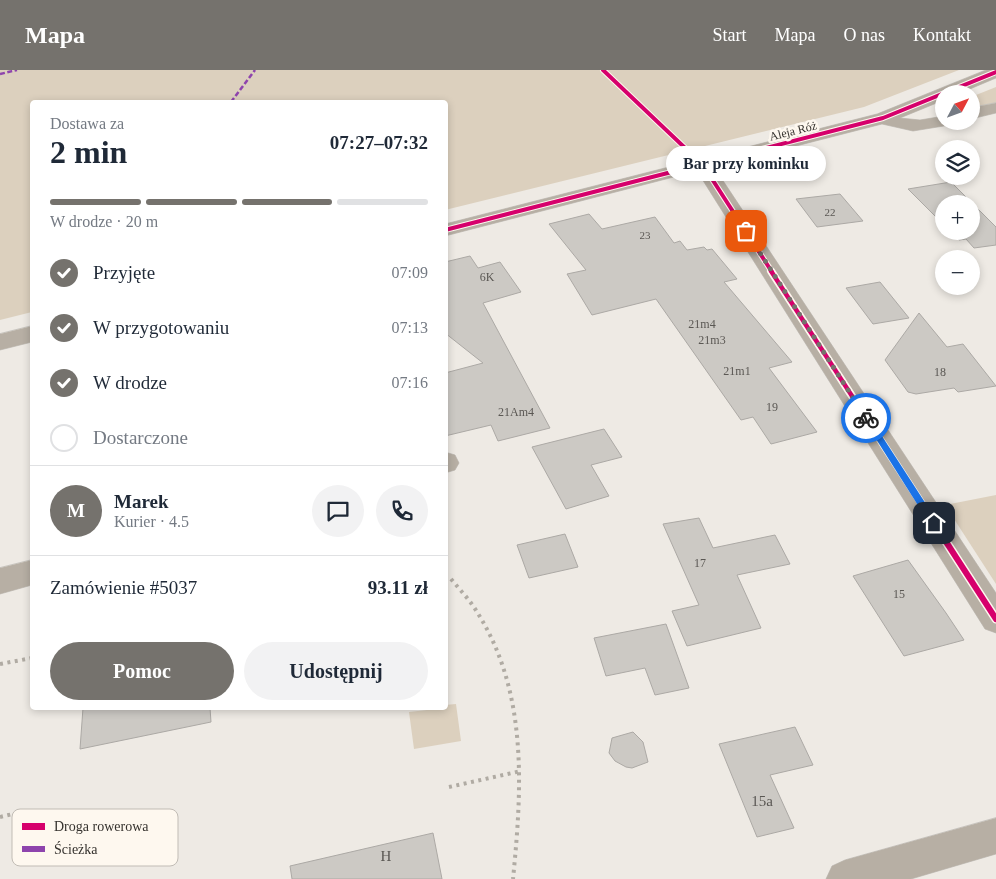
<!DOCTYPE html>
<html lang="pl">
<head>
<meta charset="utf-8">
<style>
	:root { --surface:#fff; --page:#f2f2f3; --text:#1f2937; --muted:#747a83; --line:#e0e1e3; --accent:#75726d }
	body { margin:0; font-family:"Times New Roman",serif; background:var(--page); color:var(--text); height:100vh; display:flex; flex-direction:column; font-size:19px; white-space:nowrap }
	* { box-sizing:border-box; margin:0 }
	p { font-size:16px; color:var(--muted) }
	.icon { flex:none; width:28px; height:28px; fill:none; stroke:currentColor; stroke-width:2; stroke-linecap:round; stroke-linejoin:round }
	.map { position:relative; flex:1; overflow:hidden }
	.side { position:absolute; left:30px; top:30px; width:418px; height:610px; display:flex; flex-direction:column; background:var(--surface); border-radius:5px; box-shadow:0 2px 8px #0003 }
	.side>* { flex:none }
	.needle { width:32px; rotate:49deg }
	.tools { position:absolute; left:935px; top:15px; display:grid; gap:10px }
	.tools a { display:grid; place-items:center; width:45px; height:45px; border-radius:50%; background:var(--surface); box-shadow:0 2px 8px #0003; font-size:25px }
	.pin { position:absolute; display:grid; place-items:center; width:42px; height:42px; color:#fff; margin:-21px; border-radius:10px; box-shadow:0 2px 8px #0006 }
	.courier { position:absolute; display:grid; place-items:center; width:50px; height:50px; margin:-25px; border:4px solid #1a73e8; border-radius:50%; background:#fff; color:#222; box-shadow:0 1px 6px #0007 }
	.bubble { position:absolute; height:35px; border-radius:18px; background:var(--surface); box-shadow:0 2px 8px #0003; font-size:16px; font-weight:700; line-height:35px; text-align:center }
	.summary em { font-style:normal; font-weight:700 }
	.summary div { display:flex; flex-direction:column-reverse }
	.summary { display:flex; align-items:center; justify-content:space-between; height:85px; padding:0 20px }
	h1 { font-size:32px; font-weight:700; line-height:38px }
	.bar { display:grid; grid-template-columns:repeat(4,1fr); gap:8px 5px; align-content:center; height:60px; padding:0 20px }
	.bar i { height:6px; border-radius:4px; background:var(--line) }
	.bar .selected { background:var(--accent) }
	.bar p { grid-column:span 4 }
	.line { display:flex; align-items:center; gap:12px; padding:0 20px; border-top:1px solid var(--line) }
	.line div { flex:1 }
	.round { display:grid; place-items:center; flex:none; width:52px; height:52px; border-radius:26px; background:var(--page) }
	ol { padding:0 20px; list-style:none }
	li { display:flex; align-items:center; gap:15px; height:55px }
	li p { margin-inline-start:auto }
	li .icon { padding:5px; border-radius:50%; background:var(--accent); color:#fff; stroke-width:4 }
	li:last-child { color:var(--muted) }
	li i { width:28px; height:28px; border:2px solid var(--line); border-radius:50% }
	.primary-button { display:flex; gap:10px; margin-top:auto; padding:10px 20px }
	.primary-button a { flex:1; height:58px; border-radius:30px; background:var(--accent); color:#fff; font-size:20px; font-weight:700; line-height:58px; text-align:center }
	.primary-button a+a { background:var(--page); color:var(--text) }
	header { display:flex; align-items:center; gap:30px; box-sizing:border-box; height:70px; padding:0 25px; background:var(--accent); color:#fff }
	header strong { font-size:24px }
	nav { display:flex; gap:28px; margin-inline-start:auto; font-size:18px }
	.map>svg:first-child { display:block }
	.green { fill:#dcd0be }
	.building { fill:#ccc9c4; stroke:#aca9a5 }
	.lines { fill:none; stroke-linecap:round; stroke-linejoin:round }
	.minor-casing { stroke:#c8c5c0; stroke-width:1 }
	.path { stroke:#b0aba3; stroke-width:4; stroke-dasharray:3 4.5; stroke-linecap:butt }
	.minor { fill:#b7afa4; fill-rule:evenodd }
	.quiet { stroke:#8e44ad; stroke-width:2.5; stroke-dasharray:5 2.5; stroke-linecap:butt }
	.cycleway-far2-casing { stroke:#fef8ef; stroke-width:6 }
	.cycleway-far1-casing { stroke:#fef8ef; stroke-width:8 }
	.cycleway-casing { stroke:#fef8ef; stroke-width:9 }
	.cycleway-far2 { stroke:#d6006c; stroke-width:4 }
	.cycleway-far1 { stroke:#d6006c; stroke-width:4.5 }
	.cycleway { stroke:#d6006c; stroke-width:6 }
	.route { fill:#1a73e8 }
	.done { stroke:#75726d; stroke-width:5; stroke-dasharray:0 9 }
	.labels { text-anchor:middle; stroke-width:5; stroke-linejoin:round; paint-order:stroke }
	.far-number-label { font-size:11px; fill:#5a5753 }
	.far-street-label { font-size:12px; fill:#34312d; stroke:#fef8ef }
	.number-label { font-size:12px; fill:#5a5753 }
	.near-number-label { font-size:15px; fill:#5a5753 }
	.key { fill:#fef8ef; stroke:#c1bcb5; stroke-width:1 }
	.key-label { font-size:14px; fill:#34312d }
</style>
</head>
<body>
<header>
<strong>Mapa</strong>
<nav><a>Start</a><a>Mapa</a><a>O nas</a><a>Kontakt</a></nav>
</header>
<div class="map">
<svg width="996" height="809" viewBox="0 0 996 809">
	<rect width="100%" height="100%" fill="#eeeae4"/>
	<!-- green -->
	<g class="green">
		<path d="M0,0H959L864,37L445,140V32H32V242L0,250Z"/>
		<path d="M996,17V33L971,39V27Z"/>
		<path d="M996,425V514L945,435Z"/>
		<path d="M456,634L461,671L414,679L409,642L445,638V635Z"/>
	</g>
	<!-- building -->
	<g class="building">
		<path d="M951,112L996,157V175L974,178L966,169L959,170L950,161H971V134H944V155L908,119Z"/>
		<path d="M840,124L863,151L817,157L796,129Z"/>
		<path d="M589,144L602,159L655,147L674,173L680,171L687,180L704,177L707,180L712,179L737,209L724,212L792,292L769,298L817,362L771,374L753,347L741,350L656,229L592,245L567,204L586,200L549,154Z"/>
		<path d="M470,186L478,198L500,192L521,222L483,233L550,358L498,371L491,355L445,366V303L483,293L445,263V192Z"/>
		<path d="M880,212L909,248L873,254L846,218Z"/>
		<path d="M919,243L947,277L963,274L996,316L958,322L954,318L916,324L908,322L885,290Z"/>
		<path d="M604,359L622,387L591,395L609,426L566,439L532,377Z"/>
		<path d="M699,448L713,478L775,465L790,494L737,505L761,558L687,576L672,541L699,535L663,454Z"/>
		<path d="M565,464L578,497L529,508L517,475Z"/>
		<path d="M908,490L946,543L964,570L904,586L853,506Z"/>
		<path d="M666,554L689,618L655,625L645,598L606,606L594,568Z"/>
		<path d="M83,638H210L211,652L80,679Z"/>
		<path d="M795,657L813,695L770,705L794,758L757,767L719,674Z"/>
		<path d="M633,662L643,672L648,692L632,698L626,697L615,691L609,683L612,668Z"/>
		<path d="M433,763L442,809H292L290,796Z"/>
	</g>
	<g class="lines">
		<defs>
			<g id="minor">
				<path d="M986,0H996V8L958,24H944V30L900,48L920,50L944,46V51H953L950,55L913,61L882,54L714,97L996,523V563L985,559L697,101L445,166V154L877,44Z"/>
				<path d="M996,33V43L971,49V38Z"/>
				<path d="M32,256V272L0,280V264Z"/>
				<path d="M445,382L455,385L459,393L455,400L445,403Z"/>
				<path d="M32,490V515L0,524V498Z"/>
				<path d="M996,748V784L911,809H826L832,796L845,790Z"/>
			</g>
		</defs>
		<!-- minor casing -->
		<use href="#minor" class="minor-casing"/>
		<!-- path -->
		<g class="path">
			<path d="M451,509C460,520 470,530 477,542C528,622 522,718 513,809"/>
			<path d="M0,594L32,588"/>
			<path d="M449,717L521,701"/>
			<path d="M0,747L17,743"/>
		</g>
		<!-- minor -->
		<use href="#minor" class="minor"/>
		<!-- quiet -->
		<g class="quiet">
			<path d="M0,4L17,0"/>
			<path d="M231,32L255,0"/>
		</g>
		<defs>
			<g id="cycleway-far2">
				<path d="M603,0L703,95L772,202"/>
				<path d="M445,160L883,48L996,2"/>
			</g>
			<path id="cycleway-far1" d="M771,201L942,465"/>
			<path id="cycleway" d="M941,464L996,549"/>
		</defs>
		<!-- cycleway-far2 casing -->
		<use href="#cycleway-far2" class="cycleway-far2-casing"/>
		<!-- cycleway-far1 casing -->
		<use href="#cycleway-far1" class="cycleway-far1-casing"/>
		<!-- cycleway casing -->
		<use href="#cycleway" class="cycleway-casing"/>
		<!-- cycleway-far2 -->
		<use href="#cycleway-far2" class="cycleway-far2"/>
		<!-- cycleway-far1 -->
		<use href="#cycleway-far1" class="cycleway-far1"/>
		<!-- cycleway -->
		<use href="#cycleway" class="cycleway"/>
	</g>
	<!-- route -->
	<path class="route" d="M866,345L869,346L937,451V456H931L864,350L863,348Z"/>
	<g class="lines">
		<!-- done -->
		<path class="done" d="M746,161L866,348"/>
	</g>
	<g class="labels">
		<!-- far-number labels -->
		<g class="far-number-label">
			<text x="830" y="146">22</text>
			<text x="645" y="169">23</text>
		</g>
		<!-- far-street labels -->
		<g class="far-street-label">
			<text transform="translate(793 61) rotate(-14)" y="4">Aleja Róż</text>
		</g>
		<!-- number labels -->
		<g class="number-label">
			<text x="487" y="211">6K</text>
			<text x="702" y="258">21m4</text>
			<text x="712" y="274">21m3</text>
			<text x="737" y="305">21m1</text>
			<text x="940" y="306">18</text>
			<text x="772" y="341">19</text>
			<text x="516" y="346">21Am4</text>
			<text x="700" y="497">17</text>
			<text x="899" y="528">15</text>
		</g>
		<!-- near-number labels -->
		<g class="near-number-label">
			<text x="762" y="736">15a</text>
			<text x="386" y="791">H</text>
		</g>
	</g>
	<!-- legend -->
	<rect x="12" y="739" width="166" height="57" rx="8" class="key"/>
	<rect x="22" y="753" width="23" height="7" fill="#d6006c"/>
	<rect x="22" y="776" width="23" height="6" fill="#8e44ad"/>
	<g class="key-label">
		<text x="54" y="761">Droga rowerowa</text>
		<text x="54" y="784">Ścieżka</text>
	</g>
</svg>
<div class="tools">
<a><svg class="needle" viewBox="-14 -14 28 28"><path d="M0-13l5 13h-10z" fill="#e53935"/><path d="M0 13l5-13h-10z" fill="#747a83"/></svg></a>
<a><svg class="icon" aria-label="layers" viewBox="0 0 24 24"><path d="M12 4l9 5-9 5-9-5zM3 14l9 5 9-5"/></svg></a>
<a>+</a>
<a>−</a>
</div>
<div class="pin" style="left:746px;top:161px;background:#ea580c"><svg class="icon" aria-label="bag" viewBox="0 0 24 24"><path d="M5 8h14l-1 12H6zM9 8a3 3 0 0 1 6 0"/></svg></div>
<div class="pin" style="left:934px;top:453px;background:#1f2937"><svg class="icon" aria-label="home" viewBox="0 0 24 24"><path d="M3 11l9-7 9 7M6 9v11h12V9"/></svg></div>
<div class="courier" style="left:866px;top:348px"><svg class="icon" aria-label="bike" viewBox="0 0 24 24"><circle cx="6" cy="16" r="4"/><circle cx="18" cy="16" r="4"/><path d="M6 16l4-8h5l3 8M10 8l3 8H6M13 5h3"/></svg></div>
<div class="bubble" style="left:666px;top:76px;width:160px">Bar przy kominku</div>
<section class="side">
<div class="summary"><div><h1>2 min</h1><p>Dostawa za</p></div><em>07:27–07:32</em></div>
<div class="bar"><i class="selected"></i><i class="selected"></i><i class="selected"></i><i></i><p>W drodze · 20 m</p></div>
<ol>
<li><svg class="icon" aria-label="check" viewBox="0 0 24 24"><path d="M5 12l5 5 9-10"/></svg>Przyjęte<p>07:09</p></li>
<li><svg class="icon" aria-label="check" viewBox="0 0 24 24"><path d="M5 12l5 5 9-10"/></svg>W przygotowaniu<p>07:13</p></li>
<li><svg class="icon" aria-label="check" viewBox="0 0 24 24"><path d="M5 12l5 5 9-10"/></svg>W drodze<p>07:16</p></li>
<li><i></i>Dostarczone</li>
</ol>
<div class="line" style="height:90px"><b class="round" style="background:var(--accent);color:#fff">M</b><div><b>Marek</b><p>Kurier · 4.5</p></div><a class="round"><svg class="icon" aria-label="chat" viewBox="0 0 24 24"><path d="M4 5h16v11H9l-5 4z"/></svg></a><a class="round"><svg class="icon" aria-label="phone" viewBox="0 0 24 24"><path d="M5 4h4l2 5-3 2q2 4 5 5l2-3 5 2v4C11 20 4 13 5 4z"/></svg></a></div>
<div class="line" style="height:65px"><div>Zamówienie #5037</div><b>93.11 zł</b></div>
<div class="primary-button"><a>Pomoc</a><a>Udostępnij</a></div>
</section>
</div>
</body>
</html>
